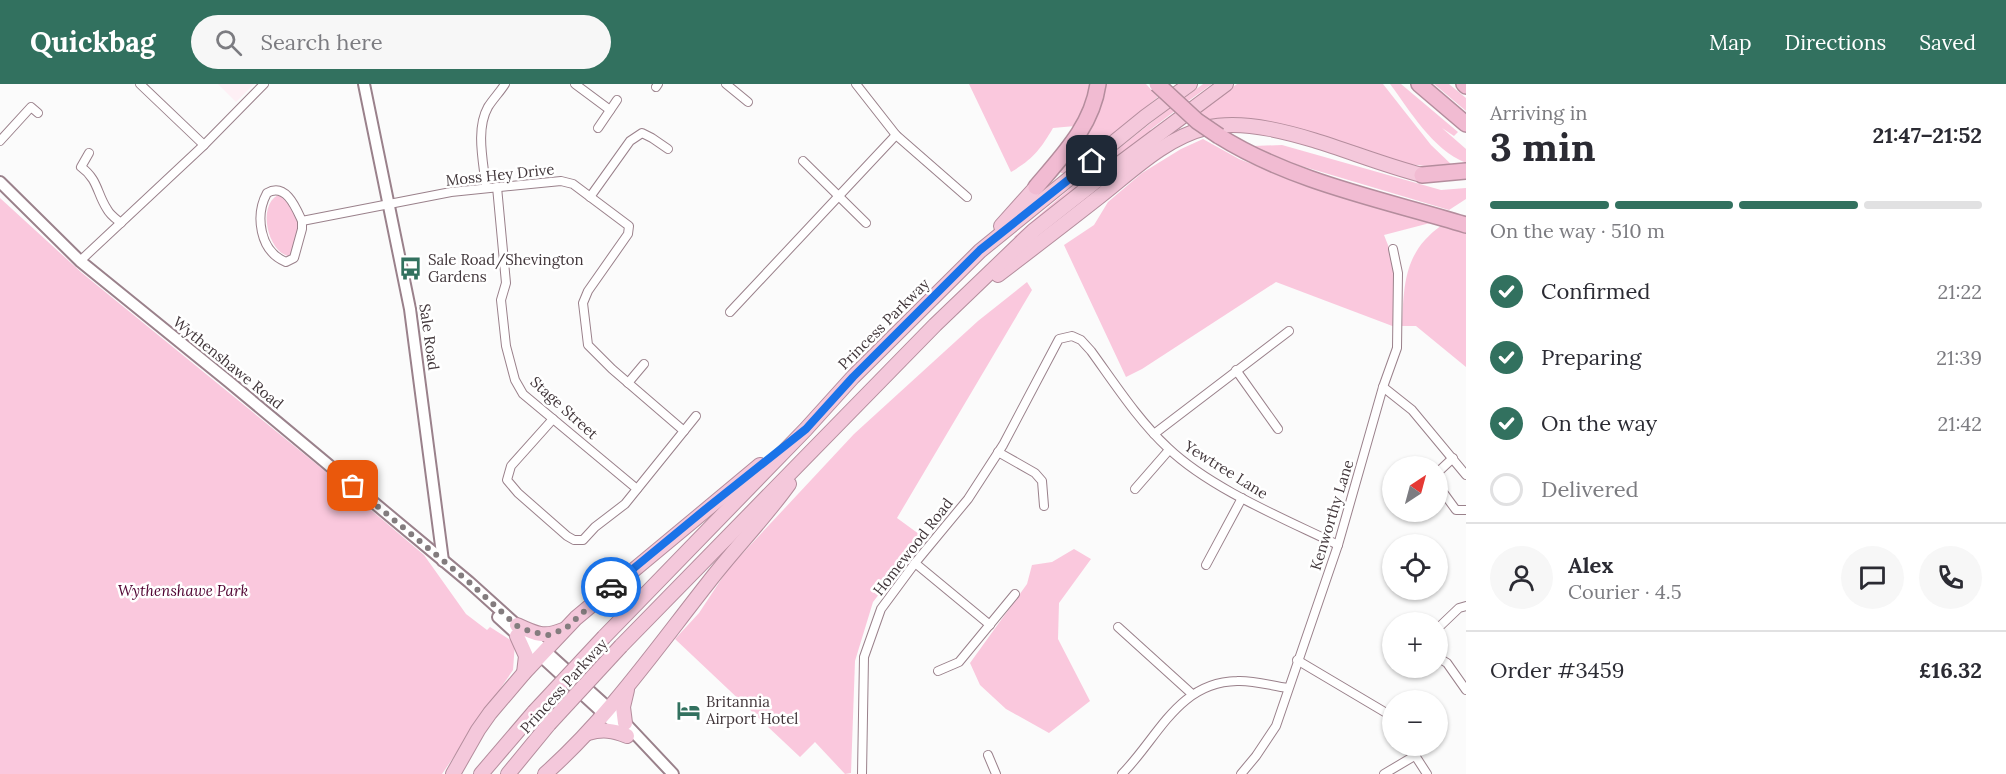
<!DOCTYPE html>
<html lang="en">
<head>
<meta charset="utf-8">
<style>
	:root { --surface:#fff; --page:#f7f7f7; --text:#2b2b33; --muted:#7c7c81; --line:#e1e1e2; --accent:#32715f }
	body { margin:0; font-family:Lora,serif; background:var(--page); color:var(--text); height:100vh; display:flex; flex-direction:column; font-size:22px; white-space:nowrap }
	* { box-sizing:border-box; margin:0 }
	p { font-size:20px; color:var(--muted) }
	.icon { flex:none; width:33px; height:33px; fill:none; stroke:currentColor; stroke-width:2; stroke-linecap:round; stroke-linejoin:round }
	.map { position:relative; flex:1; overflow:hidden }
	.drawer { display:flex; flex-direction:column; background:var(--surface); width:540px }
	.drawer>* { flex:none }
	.needle { width:39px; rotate:36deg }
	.tools { position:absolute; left:1382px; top:372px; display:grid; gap:12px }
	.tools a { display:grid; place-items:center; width:66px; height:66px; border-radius:50%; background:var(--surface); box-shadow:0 2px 4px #0004; font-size:30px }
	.pin { position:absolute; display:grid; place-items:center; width:51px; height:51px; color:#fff; margin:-26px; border-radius:12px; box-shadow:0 3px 9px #0006 }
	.courier { position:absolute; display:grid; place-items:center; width:60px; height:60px; margin:-30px; border:4px solid #1a73e8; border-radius:50%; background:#fff; color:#222; box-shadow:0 2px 8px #0007 }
	.summary em { font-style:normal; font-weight:800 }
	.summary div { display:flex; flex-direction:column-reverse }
	.summary { display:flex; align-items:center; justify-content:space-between; height:102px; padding:0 24px }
	h1 { font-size:39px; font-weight:800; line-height:45px }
	.bar { display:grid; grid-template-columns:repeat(4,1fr); gap:9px 6px; align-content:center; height:72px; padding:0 24px }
	.bar i { height:8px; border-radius:4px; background:var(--line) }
	.bar .on { background:var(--accent) }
	.bar p { grid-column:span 4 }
	.line { display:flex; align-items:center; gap:15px; padding:0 24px; border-top:2px solid var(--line) }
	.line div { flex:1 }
	.round { display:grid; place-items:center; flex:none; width:63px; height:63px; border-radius:32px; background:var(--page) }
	ol { padding:0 24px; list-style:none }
	li { display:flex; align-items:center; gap:18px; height:66px }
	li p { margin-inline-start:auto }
	li .icon { padding:6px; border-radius:50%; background:var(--accent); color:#fff; stroke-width:4 }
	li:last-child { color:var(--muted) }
	li i { width:33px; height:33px; border:3px solid var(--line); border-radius:50% }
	header { display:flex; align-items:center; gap:36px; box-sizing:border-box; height:84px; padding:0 30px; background:var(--accent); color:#fff }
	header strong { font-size:28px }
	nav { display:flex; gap:33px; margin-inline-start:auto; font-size:21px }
	.search { width:420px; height:54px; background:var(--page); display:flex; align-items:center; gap:15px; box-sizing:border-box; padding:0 21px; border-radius:33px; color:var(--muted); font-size:22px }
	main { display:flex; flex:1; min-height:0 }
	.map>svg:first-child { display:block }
	.built { fill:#fef0f5 }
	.green { fill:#fac8dd }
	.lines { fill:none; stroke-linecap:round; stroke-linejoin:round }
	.minor-casing { stroke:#9a818b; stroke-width:10 }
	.secondary-casing { stroke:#9a818b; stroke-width:14 }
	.trunk-casing { stroke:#b48d9d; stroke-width:16 }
	.motorway-casing { stroke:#b48d9d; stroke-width:18 }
	.minor { stroke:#fff; stroke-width:8 }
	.secondary { stroke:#fff; stroke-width:10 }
	.trunk { stroke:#f4c8db; stroke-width:14 }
	.motorway { stroke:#f1bbd2; stroke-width:15 }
	.trunk-bridge-casing { stroke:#b48d9d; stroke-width:16; stroke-linecap:butt }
	.motorway-bridge-casing { stroke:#b48d9d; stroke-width:18; stroke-linecap:butt }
	.trunk-bridge { stroke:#f4c8db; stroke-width:14 }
	.motorway-bridge { stroke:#f1bbd2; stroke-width:15 }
	.done { stroke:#837c7e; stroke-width:6; stroke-dasharray:0 10.8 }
	.route { stroke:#1a73e8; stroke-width:8 }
	.labels { text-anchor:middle; stroke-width:5; stroke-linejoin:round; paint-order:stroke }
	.street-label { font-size:15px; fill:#42373b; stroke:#fff }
	.poi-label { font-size:15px; fill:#42373b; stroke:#fff; text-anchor:start }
	.park-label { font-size:15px; font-style:italic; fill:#4f0230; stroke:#fff }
</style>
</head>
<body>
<header>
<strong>Quickbag</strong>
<div class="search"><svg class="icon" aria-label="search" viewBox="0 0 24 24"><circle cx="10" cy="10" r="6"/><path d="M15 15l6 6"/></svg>Search here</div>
<nav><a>Map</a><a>Directions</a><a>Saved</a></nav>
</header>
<main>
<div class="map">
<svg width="1466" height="690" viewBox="0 0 1466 690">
	<rect width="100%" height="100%" fill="#fbfbfb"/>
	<!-- built -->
	<path class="built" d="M218,0H254L236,18Z"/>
	<!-- green -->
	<g class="green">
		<path d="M969,0H1090L1085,22L1075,42L1053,44C1040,66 1033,75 1011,88Z"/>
		<path d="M1106,0H1146L1158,13L1064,89H1061L1060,87C1082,64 1102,32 1106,0Z"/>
		<path d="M1203,0H1212L1187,18L1183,15Z"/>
		<path d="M1237,0H1383L1431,61L1453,82L1452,83C1433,82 1414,82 1396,78C1342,63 1268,23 1212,39L1198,27Z"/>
		<path d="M1390,0H1401L1458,48L1454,52L1442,44L1466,65V79C1432,65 1411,28 1390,0Z"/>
		<path d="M1434,0H1449L1466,14V27Z"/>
		<path d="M1171,23L1175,27L1150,46L1152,49L1017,155L1014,153L1089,88Z"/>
		<path d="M1203,55L1239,75L1314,104L1430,139L1384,151L1397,184L1395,243L1276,198L1142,285L1126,293L1064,161L1094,141L1108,118L1142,89L1181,65Z"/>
		<path d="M1282,61L1441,106L1466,104V115L1449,126L1278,75L1253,62Z"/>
		<path d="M278,111C291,115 298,133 298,147C298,154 294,163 292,170L288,172C268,167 257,122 278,111Z"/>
		<path d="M0,114L82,189L331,392L424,471L466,530L487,546L490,543L515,559L513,586L442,690H0Z"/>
		<path d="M1442,141L1466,148V283L1416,242H1402C1404,199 1404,168 1442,141Z"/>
		<path d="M1027,198L1032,206L897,434L923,453L873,518L855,577L851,689L845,690L815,658L800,673L675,555L699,529L728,485L854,350L978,237Z"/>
		<path d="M1074,465L1091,475L1059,519L1058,555L1090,617L1049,649L1006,625L980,601L970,579L1027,500L1032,481L1052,478Z"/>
	</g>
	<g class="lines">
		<defs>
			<g id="minor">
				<path d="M140,0L204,61"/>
				<path d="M575,0L610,26"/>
				<path d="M726,0L748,18"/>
				<path d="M856,0L896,51L967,113"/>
				<path d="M656,3L658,0"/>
				<path d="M598,44L617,16"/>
				<path d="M0,57L31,23L38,29"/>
				<path d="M89,69L81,83C98,95 97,110 107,125C110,131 116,135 121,139"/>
				<path d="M803,77L866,139"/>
				<path d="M497,103L506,199L501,216L506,262L515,296L523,310L637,405"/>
				<path d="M486,104C484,80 475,46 488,23C493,15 500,8 505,0"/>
				<path d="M590,113L630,57L642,49L652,54L668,65"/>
				<path d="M302,137V145L294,174L286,178C259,167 255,131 267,109C286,98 296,124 302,137L451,108L561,97L573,100L629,142L628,150L588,207L583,219L588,261L612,285L684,347"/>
				<path d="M80,177L204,61L264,0"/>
				<path d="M730,228L896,51"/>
				<path d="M1236,286L1278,345"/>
				<path d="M628,299L644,280"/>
				<path d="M1383,303L1412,326L1466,391"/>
				<path d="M553,335L511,382L507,396L518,409L567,452L574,456H583L595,443L625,420L696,332"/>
				<path d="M1154,350L1289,247"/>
				<path d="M998,368L1035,389L1042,397L1044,422"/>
				<path d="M1437,389L1453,374"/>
				<path d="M1437,400L1456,426H1466"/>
				<path d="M1135,405L1169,366"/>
				<path d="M915,479L990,541"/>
				<path d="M1206,481L1242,414"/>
				<path d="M1118,543L1192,610"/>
				<path d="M1437,545L1459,524L1466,522"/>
				<path d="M1437,573L1447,579L1466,606"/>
				<path d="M1297,576L1388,630L1392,636"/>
				<path d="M938,587L959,578L1015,510"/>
				<path d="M1409,662L1427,690"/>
				<path d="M988,671L996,690"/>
				<path d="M862,690L864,573L881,525L915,479L968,415L1003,361L1059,255L1072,252L1081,256L1091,267C1115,300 1138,336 1168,364C1211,405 1285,435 1338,461"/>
				<path d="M1122,690C1158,654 1178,598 1237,597C1253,596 1272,602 1288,604"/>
				<path d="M1241,690L1256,672L1276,642L1338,461L1383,303L1397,264L1398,189L1393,165"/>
				<path d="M1384,690L1416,671"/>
			</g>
			<g id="secondary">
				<path d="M364,0L410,225L443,477"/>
				<path d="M0,98L80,177L228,297L469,498L625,639L673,690"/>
				<path d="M498,533L626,650"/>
			</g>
			<g id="trunk">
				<path d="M1001,142L1036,103"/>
				<path d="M998,191C1032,165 1066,139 1099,113C1131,88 1165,54 1206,44C1226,39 1249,41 1270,45C1322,55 1371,78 1422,91"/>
				<path d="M517,541C536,550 544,554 563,546"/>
				<path d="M517,552L526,572L524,589"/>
				<path d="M604,553L806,345L853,293L980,167L1145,33L1190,0"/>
				<path d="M621,562L935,241L1033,147L1100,94L1226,0"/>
				<path d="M625,639L623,623L627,606"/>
				<path d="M588,649C602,645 613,646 627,652"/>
				<path d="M453,690L478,646L490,629L524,589L576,534L760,381"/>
				<path d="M481,690L534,628"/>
				<path d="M508,690L549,640"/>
				<path d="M545,690C608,634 656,565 708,499C734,465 764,435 789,400"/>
			</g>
			<g id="motorway">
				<path d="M1419,0L1466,40"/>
				<path d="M1464,0L1466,2"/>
				<path d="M1219,52C1292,98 1384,116 1466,141"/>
				<path d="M1422,91L1466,87"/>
				<path d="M1036,103C1063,71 1092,42 1098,0"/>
			</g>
		</defs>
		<!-- minor casing -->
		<use href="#minor" class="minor-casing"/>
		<!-- secondary casing -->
		<use href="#secondary" class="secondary-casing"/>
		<!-- trunk casing -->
		<use href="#trunk" class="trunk-casing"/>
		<!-- motorway casing -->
		<use href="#motorway" class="motorway-casing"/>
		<!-- minor -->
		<use href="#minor" class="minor"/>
		<!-- secondary -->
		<use href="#secondary" class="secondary"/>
		<!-- trunk -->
		<use href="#trunk" class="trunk"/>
		<!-- motorway -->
		<use href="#motorway" class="motorway"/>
		<defs>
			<g id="trunk-bridge">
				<path d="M534,628L604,553"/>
				<path d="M549,640L621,562"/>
			</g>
			<path id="motorway-bridge" d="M1157,0L1197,37L1219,52"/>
		</defs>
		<!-- trunk-bridge casing -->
		<use href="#trunk-bridge" class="trunk-bridge-casing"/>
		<!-- motorway-bridge casing -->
		<use href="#motorway-bridge" class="motorway-bridge-casing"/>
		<!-- trunk-bridge -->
		<use href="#trunk-bridge" class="trunk-bridge"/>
		<!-- motorway-bridge -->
		<use href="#motorway-bridge" class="motorway-bridge"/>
	</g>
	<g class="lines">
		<!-- done -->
		<path class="done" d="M353,402L469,498L517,542L532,548L548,551L565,545L611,503"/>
		<!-- route -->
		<path class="route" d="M611,503L708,423L806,345L853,293L980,166L1092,77"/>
	</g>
	<!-- icons -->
	<defs>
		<symbol id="bus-bare" viewBox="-9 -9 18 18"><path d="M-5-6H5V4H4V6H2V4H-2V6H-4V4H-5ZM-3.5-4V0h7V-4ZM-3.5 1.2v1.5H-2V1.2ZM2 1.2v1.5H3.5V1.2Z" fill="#32715f" stroke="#fff" stroke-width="2.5" paint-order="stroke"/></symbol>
		<symbol id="hotel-bare" viewBox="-9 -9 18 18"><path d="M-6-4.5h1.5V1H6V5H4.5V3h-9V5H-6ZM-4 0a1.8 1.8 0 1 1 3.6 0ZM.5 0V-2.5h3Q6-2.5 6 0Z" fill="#32715f" stroke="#fff" stroke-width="2.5" paint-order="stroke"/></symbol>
	</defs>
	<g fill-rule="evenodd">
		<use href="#bus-bare" x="394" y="168" width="33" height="33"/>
		<use href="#hotel-bare" x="672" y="610" width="33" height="33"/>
	</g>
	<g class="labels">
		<!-- street labels -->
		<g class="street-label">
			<text transform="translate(500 91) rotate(-6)" y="5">Moss Hey Drive</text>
			<text transform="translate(884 240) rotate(-45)" y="5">Princess Parkway</text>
			<text transform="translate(429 253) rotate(82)" y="5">Sale Road</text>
			<text transform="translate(228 279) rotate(39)" y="5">Wythenshawe Road</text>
			<text transform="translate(564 324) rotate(42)" y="5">Stage Street</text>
			<text transform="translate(1226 386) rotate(32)" y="5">Yewtree Lane</text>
			<text transform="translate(1332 431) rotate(-73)" y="5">Kenworthy Lane</text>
			<text transform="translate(913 463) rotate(-52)" y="5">Homewood Road</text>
			<text transform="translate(564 602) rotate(-48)" y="5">Princess Parkway</text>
		</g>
		<!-- poi labels -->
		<g class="poi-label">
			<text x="428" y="181">Sale Road/Shevington<tspan x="428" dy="17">Gardens</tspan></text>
			<text x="706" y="623">Britannia<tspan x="706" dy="17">Airport Hotel</tspan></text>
		</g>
		<!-- park labels -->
		<g class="park-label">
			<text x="183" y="512">Wythenshawe Park</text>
		</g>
	</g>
</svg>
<div class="tools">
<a><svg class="needle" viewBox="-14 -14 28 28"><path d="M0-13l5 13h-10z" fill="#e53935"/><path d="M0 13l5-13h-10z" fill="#7c7c81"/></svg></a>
<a><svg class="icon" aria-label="locate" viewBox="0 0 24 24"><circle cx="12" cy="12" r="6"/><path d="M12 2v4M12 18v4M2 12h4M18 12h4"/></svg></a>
<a>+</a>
<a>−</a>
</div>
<div class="pin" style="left:353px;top:402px;background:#ea580c"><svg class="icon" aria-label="bag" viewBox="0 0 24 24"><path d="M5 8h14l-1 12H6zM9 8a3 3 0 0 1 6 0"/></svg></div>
<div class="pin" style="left:1092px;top:77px;background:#1f2937"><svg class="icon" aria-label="home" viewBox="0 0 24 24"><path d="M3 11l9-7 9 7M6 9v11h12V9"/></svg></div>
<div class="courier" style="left:611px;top:503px"><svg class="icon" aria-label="car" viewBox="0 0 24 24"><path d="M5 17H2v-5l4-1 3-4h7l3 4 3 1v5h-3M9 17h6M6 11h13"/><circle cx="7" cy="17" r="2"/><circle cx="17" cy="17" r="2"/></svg></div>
</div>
<section class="drawer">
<div class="summary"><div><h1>3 min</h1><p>Arriving in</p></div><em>21:47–21:52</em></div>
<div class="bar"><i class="on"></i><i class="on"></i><i class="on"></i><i></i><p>On the way · 510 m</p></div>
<ol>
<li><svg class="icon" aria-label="check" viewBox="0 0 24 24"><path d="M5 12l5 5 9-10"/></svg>Confirmed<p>21:22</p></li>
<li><svg class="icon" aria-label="check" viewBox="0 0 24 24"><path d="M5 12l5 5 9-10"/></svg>Preparing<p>21:39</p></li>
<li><svg class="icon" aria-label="check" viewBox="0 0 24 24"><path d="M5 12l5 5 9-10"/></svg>On the way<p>21:42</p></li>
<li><i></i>Delivered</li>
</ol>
<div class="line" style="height:108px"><a class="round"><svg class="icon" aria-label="person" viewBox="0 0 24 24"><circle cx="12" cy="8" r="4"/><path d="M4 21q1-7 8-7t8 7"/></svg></a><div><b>Alex</b><p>Courier · 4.5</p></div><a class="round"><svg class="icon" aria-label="chat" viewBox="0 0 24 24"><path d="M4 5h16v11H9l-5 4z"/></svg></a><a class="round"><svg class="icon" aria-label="phone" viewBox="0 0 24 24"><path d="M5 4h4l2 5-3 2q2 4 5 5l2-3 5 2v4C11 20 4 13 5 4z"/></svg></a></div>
<div class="line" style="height:78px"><div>Order #3459</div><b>£16.32</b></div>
</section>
</main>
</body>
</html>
